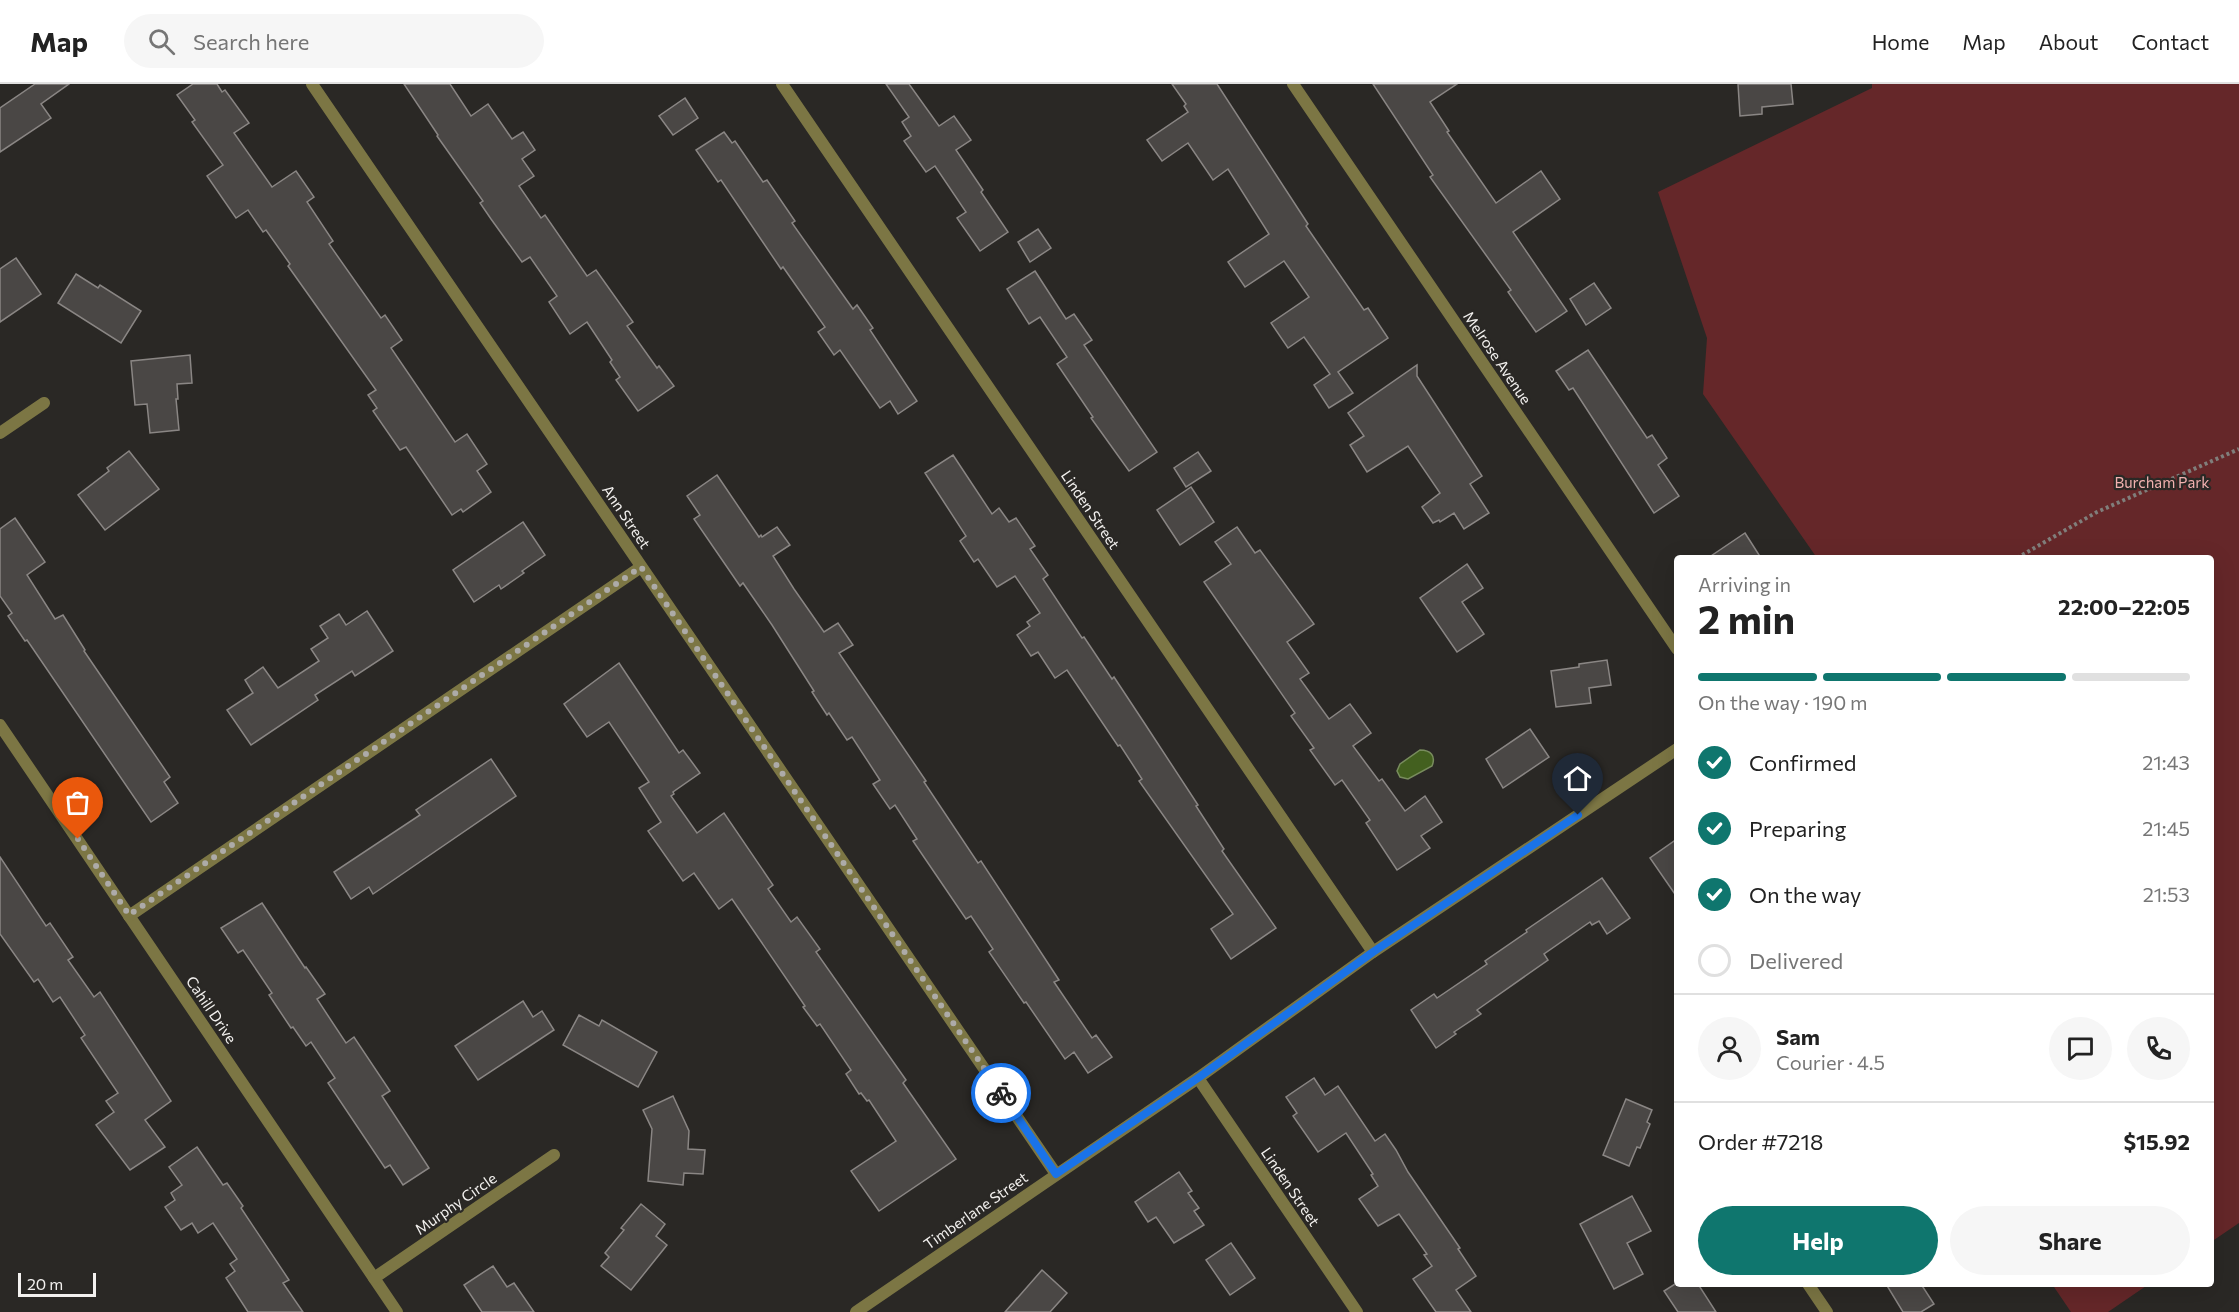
<!DOCTYPE html>
<html lang="en">
<head>
<meta charset="utf-8">
<style>
	:root { --surface:#fff; --page:#f6f6f6; --text:#222; --muted:#767676; --line:#e0e0e0; --accent:#0f766e }
	body { margin:0; font-family:Commissioner,sans-serif; background:var(--page); color:var(--text); height:100vh; display:flex; flex-direction:column; font-size:22px; white-space:nowrap }
	* { box-sizing:border-box; margin:0 }
	p { font-size:20px; color:var(--muted) }
	.icon { flex:none; width:33px; height:33px; fill:none; stroke:currentColor; stroke-width:2; stroke-linecap:round; stroke-linejoin:round }
	.map { position:relative; flex:1; overflow:hidden }
	.side { position:absolute; left:1674px; top:471px; width:540px; height:732px; display:flex; flex-direction:column; background:var(--surface); border-radius:6px; box-shadow:0 6px 24px #0002 }
	.side>* { flex:none }
	.scale { position:absolute; left:18px; bottom:15px; width:78px; box-sizing:border-box; padding-left:6px; border:3px solid #f3f1ef; border-top:0; font-size:16px; line-height:21px; white-space:nowrap; color:#f3f1ef; -webkit-text-stroke:4px #2a2825; paint-order:stroke }
	.pin { position:absolute; display:grid; place-items:center; width:51px; height:51px; color:#fff; margin:-62px -26px; border-radius:50% 50% 50% 0; rotate:-45deg; box-shadow:0 0 6px #0007 }
	.pin .icon { rotate:45deg }
	.courier { position:absolute; display:grid; place-items:center; width:60px; height:60px; margin:-30px; border:4px solid #1a73e8; border-radius:50%; background:#fff; color:#222; box-shadow:0 2px 8px #0007 }
	.summary em { font-style:normal; font-weight:700 }
	.summary div { display:flex; flex-direction:column-reverse }
	.summary { display:flex; align-items:center; justify-content:space-between; height:102px; padding:0 24px }
	h1 { font-size:39px; font-weight:700; line-height:45px }
	.bar { display:grid; grid-template-columns:repeat(4,1fr); gap:9px 6px; align-content:center; height:72px; padding:0 24px }
	.bar i { height:8px; border-radius:4px; background:var(--line) }
	.bar .current { background:var(--accent) }
	.bar p { grid-column:span 4 }
	.line { display:flex; align-items:center; gap:15px; padding:0 24px; border-top:2px solid var(--line) }
	.line div { flex:1 }
	.round { display:grid; place-items:center; flex:none; width:63px; height:63px; border-radius:32px; background:var(--page) }
	ol { padding:0 24px; list-style:none }
	li { display:flex; align-items:center; gap:18px; height:66px }
	li p { margin-inline-start:auto }
	li .icon { padding:6px; border-radius:50%; background:var(--accent); color:#fff; stroke-width:4 }
	li:last-child { color:var(--muted) }
	li i { width:33px; height:33px; border:3px solid var(--line); border-radius:50% }
	.cta { display:flex; gap:12px; margin-top:auto; padding:12px 24px }
	.cta a { flex:1; height:69px; border-radius:36px; background:var(--accent); color:#fff; font-size:24px; font-weight:700; line-height:69px; text-align:center }
	.cta a+a { background:var(--page); color:var(--text) }
	header { display:flex; align-items:center; gap:36px; box-sizing:border-box; height:84px; padding:0 30px; background:var(--surface); border-bottom:2px solid var(--line) }
	header strong { font-size:28px }
	nav { display:flex; gap:33px; margin-inline-start:auto; font-size:21px }
	.search { width:420px; height:54px; background:var(--page); display:flex; align-items:center; gap:15px; box-sizing:border-box; padding:0 21px; border-radius:33px; color:var(--muted); font-size:22px }
	.map>svg:first-child { display:block }
	.green { fill:#652729 }
	.water { fill:#43601f; stroke:#788c5d; stroke-width:1.5 }
	.building { fill:#4a4745; stroke:#8a8684; stroke-width:1.5 }
	.lines { fill:none; stroke-linecap:round; stroke-linejoin:round }
	.path { stroke:#807e7b; stroke-width:4; stroke-dasharray:3 3; stroke-linecap:butt }
	.minor { stroke:#7c7644; stroke-width:12 }
	.done { stroke:#adaba8; stroke-width:6; stroke-dasharray:0 10.8 }
	.route { stroke:#1a73e8; stroke-width:8 }
	.labels { text-anchor:middle; stroke-width:4.5; stroke-linejoin:round; paint-order:stroke }
	.street-label { font-size:15px; fill:#f3f1ef; stroke:#2a2825 }
	.park-label { font-size:15px; fill:#f2b1af; stroke:#2a2825 }
</style>
</head>
<body>
<header>
<strong>Map</strong>
<div class="search"><svg class="icon" aria-label="search" viewBox="0 0 24 24"><circle cx="10" cy="10" r="6"/><path d="M15 15l6 6"/></svg>Search here</div>
<nav><a>Home</a><a>Map</a><a>About</a><a>Contact</a></nav>
</header>
<div class="map">
<svg width="2239" height="1228" viewBox="0 0 2239 1228">
	<rect width="100%" height="100%" fill="#2a2825"/>
	<!-- green -->
	<g class="green">
		<path d="M1872,0H2239V1139L2211,1158V474H1817L1703,310L1707,254L1658,108L1872,4Z"/>
		<path d="M2052,1200H2149L2108,1228H2071Z"/>
	</g>
	<!-- water -->
	<path class="water" d="M1420,666C1431,666 1436,672 1432,682L1408,695L1400,693L1397,687L1400,680Z"/>
	<!-- building -->
	<g class="building">
		<path d="M35,0H69L41,20L51,34L0,68V24Z"/>
		<path d="M193,0H217L222,8L225,6L249,39L234,49L272,103L296,87L314,113L307,118L333,157L329,160L381,234L385,231L402,256L391,264L455,358L467,350L487,380L477,387L491,408L463,428L461,425L452,431L406,363L400,366L373,327L377,324L368,311L376,306L288,182L290,180L266,146L263,148L248,126L236,134L207,92L223,81L192,38L195,36L177,11Z"/>
		<path d="M404,0H450L471,32L488,20L512,55L523,48L535,66L522,75L534,92L519,102L541,134L545,131L587,192L596,186L633,238L627,242L657,284L659,282L674,302L638,327L616,296L620,293L610,278L612,276L587,238L570,250L549,218L557,212L530,173L522,178L491,135L480,119L483,117L437,52L438,51Z"/>
		<path d="M886,0H909L939,42L954,32L971,56L956,66L983,106L981,108L1008,148L980,167L957,134L966,128L935,82L926,88L904,57L911,52L902,38L909,33Z"/>
		<path d="M1172,0H1217L1308,140L1306,142L1364,226L1368,224L1388,254L1338,288L1353,309L1329,324L1314,301L1330,290L1304,253L1288,264L1271,239L1309,213L1284,177L1245,203L1228,178L1269,150L1228,85L1213,96L1188,59L1162,77L1147,56L1188,28L1184,22L1186,20Z"/>
		<path d="M1373,0H1457L1430,18L1449,47L1447,48L1496,119L1541,87L1560,115L1513,148L1567,227L1536,248L1508,208L1511,206L1430,93L1433,91Z"/>
		<path d="M1738,0H1791L1793,20L1762,23V30L1740,32Z"/>
		<path d="M685,14L698,34L673,51L659,32Z"/>
		<path d="M724,48L732,59L735,57L763,98L767,96L795,137L792,139L853,225L857,221L873,244L870,246L917,317L898,330L890,317L880,324L840,266L834,271L818,248L825,243L783,183L781,185L721,96L718,98L696,66Z"/>
		<path d="M1038,145L1051,164L1030,178L1018,158Z"/>
		<path d="M16,174L41,210L0,238V185Z"/>
		<path d="M1035,187L1066,235L1074,230L1092,256L1084,261L1157,368L1129,387L1091,334L1093,333L1057,280L1067,273L1040,233L1029,240L1007,205Z"/>
		<path d="M76,190L98,204L100,201L141,227L121,259L58,219Z"/>
		<path d="M1594,199L1611,224L1586,241L1570,215Z"/>
		<path d="M1588,266L1647,354L1652,351L1667,374L1658,381L1679,412L1654,429L1573,304L1569,306L1556,287Z"/>
		<path d="M190,271L192,299L177,300L178,315H176L179,346L150,349L147,320L135,321L131,277Z"/>
		<path d="M1417,281V292L1482,392L1470,400L1489,429L1464,445L1454,429L1440,438L1439,436L1433,439L1422,423L1440,409L1408,362L1367,388L1350,361L1364,352L1348,329Z"/>
		<path d="M129,367L159,405L105,446L78,411L109,387L107,384Z"/>
		<path d="M1198,368L1211,387L1186,403L1174,384Z"/>
		<path d="M953,371L992,430L999,424L1009,438L1016,434L1035,462L1030,465L1048,491L1043,495L1082,554L1084,553L1112,595L1114,593L1145,640L1198,721L1196,722L1224,765L1222,767L1276,844L1231,875L1211,845L1233,830L1139,697L1142,695L1120,661L1118,662L1067,586L1055,594L1038,568L1031,572L1017,551L1030,542L1027,538L1040,529L1015,492L997,503L978,475L974,478L960,457L966,452L925,389Z"/>
		<path d="M717,391L759,453L761,451L762,453L777,443L790,461L773,472L794,505L824,548L838,539L853,561L839,569L926,697L924,698L978,779L981,777L1059,896L1054,898L1092,954L1096,951L1112,973L1088,989L1074,968L1065,975L1026,918L1024,919L989,868L993,865L971,832L966,835L913,757L917,755L895,721L890,725L873,700L880,696L852,653L847,656L829,629L827,631L812,608L814,607L772,541L743,499L740,502L694,435L700,431L687,412Z"/>
		<path d="M1191,403L1214,438L1180,461L1157,426Z"/>
		<path d="M15,434L45,478L27,491L55,535L63,531L85,566L84,567L170,693L164,698L178,719L151,738L27,556L25,557L8,532L12,529L0,512V445Z"/>
		<path d="M523,438L545,471L522,487L524,489L501,505L499,501L474,518L453,486Z"/>
		<path d="M1237,443L1255,469L1260,466L1314,540L1287,558L1309,589L1300,595L1329,635L1350,620L1371,649L1353,662L1379,697L1382,695L1405,727L1425,712L1442,738L1421,752L1430,764L1397,786L1366,739L1370,736L1342,696L1335,701L1310,666L1314,664L1291,632L1295,629L1204,498L1231,480L1215,458Z"/>
		<path d="M1745,449L1761,474H1708Z"/>
		<path d="M1467,480L1483,504L1462,518L1484,550L1457,568L1420,514Z"/>
		<path d="M367,527L393,567L355,592L352,587L315,611L318,616L251,661L227,626L253,609L245,596L263,583L278,604L319,577L311,565L328,554L320,542L339,530L346,541Z"/>
		<path d="M1607,576L1611,601L1589,604L1591,619L1556,623L1551,587L1579,583V580Z"/>
		<path d="M619,579L679,669L683,666L700,689L673,708L674,710L671,712L697,749L724,729L773,801L768,805L791,838L797,833L820,865L816,868L906,996L903,999L956,1075L879,1127L851,1087L896,1057L869,1016L867,1017L861,1009L859,1010L846,990L851,986L820,940L817,942L803,923L805,922L732,815L719,825L694,789L683,797L648,747L661,738L639,704L649,698L609,638L587,653L564,620Z"/>
		<path d="M1530,645L1549,673L1503,704L1486,675Z"/>
		<path d="M491,675L516,712L373,810L369,803L351,815L334,788L420,731L416,726Z"/>
		<path d="M1677,755V813L1650,774Z"/>
		<path d="M0,773L46,842L50,839L73,873L68,876L94,913L100,908L171,1017L145,1036L165,1063L130,1086L96,1041L114,1028L106,1017L118,1009L81,954L85,951L60,913L53,918L38,895L34,898L0,850Z"/>
		<path d="M1602,794L1630,834L1607,850L1599,837L1592,841L1590,838L1544,870L1548,876L1477,926L1481,930L1454,948L1456,950L1436,964L1411,926L1434,910L1437,914L1487,880L1485,877L1527,848L1526,846Z"/>
		<path d="M262,819L305,884L306,883L325,910L317,915L346,959L354,953L390,1007L382,1012L429,1084L403,1101L390,1081L385,1084L328,999L335,994L311,958L306,962L293,943L291,944L269,911L272,909L243,866L238,869L221,844Z"/>
		<path d="M523,917L533,933L542,927L554,946L478,996L455,962Z"/>
		<path d="M579,931L599,942L602,936L657,968L638,1003L563,961Z"/>
		<path d="M1314,994L1325,1011L1338,1002L1375,1057L1385,1050L1396,1066L1408,1088L1460,1164L1458,1165L1476,1192L1456,1206L1471,1228H1436L1413,1195L1432,1182L1424,1171L1427,1170L1399,1130L1378,1142L1359,1115L1378,1102L1371,1091L1373,1090L1346,1049L1318,1068L1293,1032L1297,1029L1286,1013Z"/>
		<path d="M673,1012L689,1047L688,1065L705,1066L703,1090L684,1089L683,1101L648,1097L652,1045L643,1026Z"/>
		<path d="M1626,1015L1652,1026L1647,1038L1650,1040L1640,1064L1637,1063L1629,1082L1603,1071Z"/>
		<path d="M197,1063L223,1101L227,1099L243,1122L241,1124L289,1196L283,1199L303,1228H248L226,1194L235,1187L230,1180L237,1175L213,1139L198,1149L192,1139L181,1146L165,1123L175,1116L171,1109L182,1101L169,1083Z"/>
		<path d="M1179,1088L1192,1107L1188,1109L1199,1124L1194,1127L1204,1141L1174,1159L1156,1133L1148,1138L1135,1118Z"/>
		<path d="M1632,1112L1651,1147L1627,1159L1643,1190L1614,1205L1580,1140Z"/>
		<path d="M641,1120L665,1140L656,1152L667,1161L631,1206L601,1182L609,1173L605,1169L624,1146L621,1144Z"/>
		<path d="M1231,1159L1255,1194L1230,1211L1206,1176Z"/>
		<path d="M493,1182L507,1203L514,1199L534,1228H482L464,1201Z"/>
		<path d="M1042,1186L1067,1209L1050,1228H1005Z"/>
		<path d="M1675,1200H1698L1716,1228H1678L1664,1207Z"/>
		<path d="M1886,1200H1921L1934,1220L1921,1228H1903Z"/>
	</g>
	<g class="lines">
		<!-- path -->
		<path class="path" d="M2017,474L2097,428L2239,365"/>
		<!-- minor -->
		<g class="minor">
			<path d="M312,0L1056,1090"/>
			<path d="M782,0L1373,868"/>
			<path d="M1293,0L1677,565"/>
			<path d="M0,349L44,319"/>
			<path d="M0,641L397,1228"/>
			<path d="M129,832L641,483"/>
			<path d="M1198,994L1357,1228"/>
			<path d="M374,1194L554,1071"/>
			<path d="M1808,1200L1827,1228"/>
			<path d="M856,1228L1198,994L1373,868L1677,665"/>
		</g>
	</g>
	<g class="lines">
		<!-- done -->
		<path class="done" d="M78,755L129,831L641,483L1001,1009"/>
		<!-- route -->
		<path class="route" d="M1001,1009L1056,1090L1198,994L1373,868L1578,731"/>
	</g>
	<g class="labels">
		<!-- street labels -->
		<g class="street-label">
			<text transform="translate(1497 274) rotate(56)" y="5">Melrose Avenue</text>
			<text transform="translate(1090 426) rotate(56)" y="5">Linden Street</text>
			<text transform="translate(626 433) rotate(56)" y="5">Ann Street</text>
			<text transform="translate(211 926) rotate(56)" y="5">Cahill Drive</text>
			<text transform="translate(1290 1103) rotate(56)" y="5">Linden Street</text>
			<text transform="translate(456 1120) rotate(-35)" y="5">Murphy Circle</text>
			<text transform="translate(976 1127) rotate(-35)" y="5">Timberlane Street</text>
		</g>
		<!-- park labels -->
		<g class="park-label">
			<text x="2162" y="404">Burcham Park</text>
		</g>
	</g>
</svg>
<div class="scale">20 m</div>
<div class="pin" style="left:78px;top:755px;background:#ea580c"><svg class="icon" aria-label="bag" viewBox="0 0 24 24"><path d="M5 8h14l-1 12H6zM9 8a3 3 0 0 1 6 0"/></svg></div>
<div class="pin" style="left:1578px;top:731px;background:#1f2937"><svg class="icon" aria-label="home" viewBox="0 0 24 24"><path d="M3 11l9-7 9 7M6 9v11h12V9"/></svg></div>
<div class="courier" style="left:1001px;top:1009px"><svg class="icon" aria-label="bike" viewBox="0 0 24 24"><circle cx="6" cy="16" r="4"/><circle cx="18" cy="16" r="4"/><path d="M6 16l4-8h5l3 8M10 8l3 8H6M13 5h3"/></svg></div>
<section class="side">
<div class="summary"><div><h1>2 min</h1><p>Arriving in</p></div><em>22:00–22:05</em></div>
<div class="bar"><i class="current"></i><i class="current"></i><i class="current"></i><i></i><p>On the way · 190 m</p></div>
<ol>
<li><svg class="icon" aria-label="check" viewBox="0 0 24 24"><path d="M5 12l5 5 9-10"/></svg>Confirmed<p>21:43</p></li>
<li><svg class="icon" aria-label="check" viewBox="0 0 24 24"><path d="M5 12l5 5 9-10"/></svg>Preparing<p>21:45</p></li>
<li><svg class="icon" aria-label="check" viewBox="0 0 24 24"><path d="M5 12l5 5 9-10"/></svg>On the way<p>21:53</p></li>
<li><i></i>Delivered</li>
</ol>
<div class="line" style="height:108px"><a class="round"><svg class="icon" aria-label="person" viewBox="0 0 24 24"><circle cx="12" cy="8" r="4"/><path d="M4 21q1-7 8-7t8 7"/></svg></a><div><b>Sam</b><p>Courier · 4.5</p></div><a class="round"><svg class="icon" aria-label="chat" viewBox="0 0 24 24"><path d="M4 5h16v11H9l-5 4z"/></svg></a><a class="round"><svg class="icon" aria-label="phone" viewBox="0 0 24 24"><path d="M5 4h4l2 5-3 2q2 4 5 5l2-3 5 2v4C11 20 4 13 5 4z"/></svg></a></div>
<div class="line" style="height:78px"><div>Order #7218</div><b>$15.92</b></div>
<div class="cta"><a>Help</a><a>Share</a></div>
</section>
</div>
</body>
</html>
